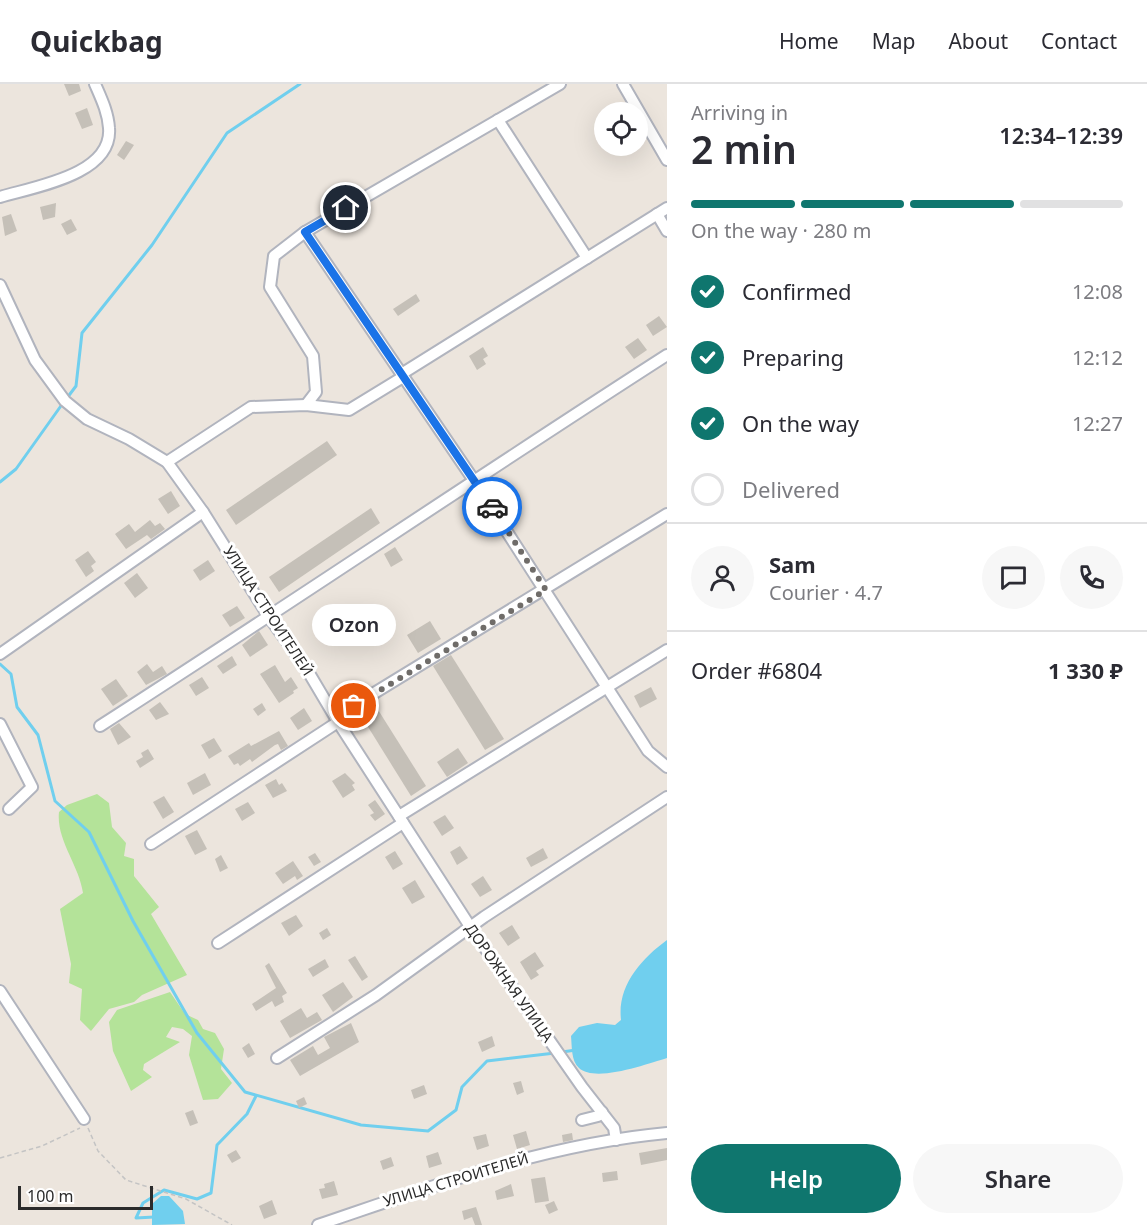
<!DOCTYPE html>
<html lang="en">
<head>
<meta charset="utf-8">
<style>
	:root { --surface:#fff; --page:#f7f7f7; --text:#2b2b33; --muted:#7c7c81; --line:#e1e1e2; --accent:#0f766e }
	body { margin:0; font-family:"Noto Sans",sans-serif; background:var(--page); color:var(--text); height:100vh; display:flex; flex-direction:column; font-size:22px; white-space:nowrap }
	* { box-sizing:border-box; margin:0 }
	p { font-size:20px; color:var(--muted) }
	.icon { flex:none; width:33px; height:33px; fill:none; stroke:currentColor; stroke-width:2; stroke-linecap:round; stroke-linejoin:round }
	.map { position:relative; flex:1; overflow:hidden }
	.sheet { display:flex; flex-direction:column; background:var(--surface); width:480px }
	.sheet>* { flex:none }
	.controls { position:absolute; left:594px; top:18px; display:grid; gap:12px }
	.controls a { display:grid; place-items:center; width:54px; height:54px; border-radius:50%; background:var(--surface); box-shadow:0 6px 24px #0002; font-size:30px }
	.scale { position:absolute; left:18px; bottom:15px; width:135px; box-sizing:border-box; padding-left:6px; border:3px solid #2b2b2b; border-top:0; font-size:16px; line-height:21px; white-space:nowrap; color:#2b2b2b; -webkit-text-stroke:4px #fff; paint-order:stroke }
	.pin { position:absolute; display:grid; place-items:center; width:51px; height:51px; color:#fff; margin:-26px; border:3px solid #fff; border-radius:50%; box-shadow:0 2px 6px #0007 }
	.courier { position:absolute; display:grid; place-items:center; width:60px; height:60px; margin:-30px; border:4px solid #1a73e8; border-radius:50%; background:#fff; color:#222; box-shadow:0 2px 8px #0007 }
	.bubble { position:absolute; height:42px; border-radius:21px; background:var(--surface); box-shadow:0 6px 24px #0002; font-size:20px; font-weight:600; line-height:42px; text-align:center }
	.overview em { font-style:normal; font-weight:600 }
	.overview div { display:flex; flex-direction:column-reverse }
	.overview { display:flex; align-items:center; justify-content:space-between; height:102px; padding:0 24px }
	h1 { font-size:39px; font-weight:600; line-height:45px }
	.bar { display:grid; grid-template-columns:repeat(4,1fr); gap:9px 6px; align-content:center; height:72px; padding:0 24px }
	.bar i { height:8px; border-radius:4px; background:var(--line) }
	.bar .on { background:var(--accent) }
	.bar p { grid-column:span 4 }
	.line { display:flex; align-items:center; gap:15px; padding:0 24px; border-top:2px solid var(--line) }
	.line div { flex:1 }
	.round { display:grid; place-items:center; flex:none; width:63px; height:63px; border-radius:32px; background:var(--page) }
	ol { padding:0 24px; list-style:none }
	li { display:flex; align-items:center; gap:18px; height:66px }
	li p { margin-inline-start:auto }
	li .icon { padding:6px; border-radius:50%; background:var(--accent); color:#fff; stroke-width:4 }
	li:last-child { color:var(--muted) }
	li i { width:33px; height:33px; border:3px solid var(--line); border-radius:50% }
	.button { display:flex; gap:12px; margin-top:auto; padding:12px 24px }
	.button a { flex:1; height:69px; border-radius:36px; background:var(--accent); color:#fff; font-size:24px; font-weight:600; line-height:69px; text-align:center }
	.button a+a { background:var(--page); color:var(--text) }
	header { display:flex; align-items:center; gap:36px; box-sizing:border-box; height:84px; padding:0 30px; background:var(--surface); border-bottom:2px solid var(--line) }
	header strong { font-size:28px }
	nav { display:flex; gap:33px; margin-inline-start:auto; font-size:21px }
	main { display:flex; flex:1; min-height:0 }
	.map>svg:first-child { display:block }
	.green { fill:#b4e399 }
	.water { fill:#70cfee }
	.lines { fill:none; stroke-linecap:round; stroke-linejoin:round }
	.stream { stroke:#70cfee; stroke-width:3 }
	.building { fill:#c5c0b8 }
	.minor-casing { stroke:#b1b4be; stroke-width:14 }
	.path { stroke:#c4c4c4; stroke-width:1.5; stroke-dasharray:4.5 3; stroke-linecap:butt }
	.minor { stroke:#fff; stroke-width:10 }
	.done { stroke:#6f6c69; stroke-width:6; stroke-dasharray:0 10.8 }
	.route { stroke:#1a73e8; stroke-width:8 }
	.labels { text-anchor:middle; stroke-width:6; stroke-linejoin:round; paint-order:stroke }
	.street-label { font-size:15px; fill:#2b2b2b; stroke:#fff }
</style>
</head>
<body>
<header>
<strong>Quickbag</strong>
<nav><a>Home</a><a>Map</a><a>About</a><a>Contact</a></nav>
</header>
<main>
<div class="map">
<svg width="667" height="1141" viewBox="0 0 667 1141">
	<rect width="100%" height="100%" fill="#ece5dd"/>
	<!-- green -->
	<g class="green">
		<path d="M97,710L109,719L112,743L126,759L124,772L134,775V792L159,823L151,830L187,891L142,911L134,918L109,925L91,947L80,936L82,905L69,899L71,880L60,825L83,809C79,781 56,756 59,728L67,721Z"/>
		<path d="M170,908L185,930L198,936L203,945L215,949L224,965L221,985L232,999L218,1015L203,1016L189,971L192,952L183,945L172,943L166,953L180,958L144,980L143,986L152,993L131,1007L113,967L109,938L117,926Z"/>
	</g>
	<!-- water -->
	<g class="water">
		<path d="M667,856V974C647,980 595,999 579,984C571,977 572,962 571,952L579,943L597,939L615,941L621,936C617,902 641,875 667,856Z"/>
		<path d="M161,1112H169L183,1127L185,1140L152,1141V1120Z"/>
	</g>
	<g class="lines">
		<!-- stream -->
		<g class="stream">
			<path d="M67,314L76,302L82,249L152,161L227,49L300,0"/>
			<path d="M0,398L16,385L63,319"/>
			<path d="M0,580L11,590L17,623L38,651L55,717L89,748L133,837L197,949L245,1008L361,1041L428,1047L456,1026L462,1003L487,977L555,969"/>
			<path d="M562,968L576,966"/>
			<path d="M154,1133L136,1134L143,1119L164,1106L197,1115L211,1109L217,1061L247,1030L256,1012"/>
		</g>
	</g>
	<!-- building -->
	<g class="building">
		<path d="M64,0H79L81,7L69,12Z"/>
		<path d="M87,24L93,41L82,45L75,29Z"/>
		<path d="M126,57L134,61L124,76L117,71Z"/>
		<path d="M56,119L55,133L43,136L40,123Z"/>
		<path d="M11,130L17,147L5,152L2,133Z"/>
		<path d="M71,135L77,146L67,151L61,140Z"/>
		<path d="M416,210L420,217L398,232L393,225Z"/>
		<path d="M659,232L667,243L653,252L646,241Z"/>
		<path d="M638,254L647,266L634,275L625,263Z"/>
		<path d="M483,263L488,272L483,275L486,280L477,286L469,272Z"/>
		<path d="M327,357L337,371L236,441L226,426Z"/>
		<path d="M171,407L180,422L168,430L158,415Z"/>
		<path d="M371,424L380,439L279,508L269,493Z"/>
		<path d="M150,436L155,442L160,439L165,445L151,455L147,451L126,465L115,450L129,440L135,448Z"/>
		<path d="M395,463L403,476L391,483L384,470Z"/>
		<path d="M88,467L96,478L91,482L94,487L86,493L75,476Z"/>
		<path d="M208,476L215,487L200,497L193,486Z"/>
		<path d="M137,489L148,504L135,514L124,499Z"/>
		<path d="M237,522L245,534L230,543L222,531Z"/>
		<path d="M430,537L441,555L418,569L407,551Z"/>
		<path d="M259,547L268,561L250,573L242,561Z"/>
		<path d="M451,571L504,655L485,666L433,582Z"/>
		<path d="M232,572L237,581L223,590L217,582Z"/>
		<path d="M147,580L153,588L162,582L167,590L146,601L137,588Z"/>
		<path d="M275,581L285,598L291,593L298,604L293,607L294,609L279,619L260,590Z"/>
		<path d="M202,593L209,604L196,612L189,601Z"/>
		<path d="M116,595L128,612L113,622L101,605Z"/>
		<path d="M651,603L657,615L640,624L634,612Z"/>
		<path d="M160,618L169,630L156,636L149,626Z"/>
		<path d="M262,619L266,626L258,632L253,625Z"/>
		<path d="M375,621L426,702L411,712L360,630Z"/>
		<path d="M304,624L312,637L298,646L290,634Z"/>
		<path d="M119,639L131,653L118,661L110,645Z"/>
		<path d="M279,647L288,662L281,666L278,660L275,661L252,678L250,675L240,682L238,679L234,681L228,672L249,659L251,662Z"/>
		<path d="M214,654L222,667L209,675L201,661Z"/>
		<path d="M458,664L468,679L447,693L437,678Z"/>
		<path d="M148,665L154,675L140,684L136,677L143,673L141,669Z"/>
		<path d="M205,689L211,701L193,711L187,699Z"/>
		<path d="M345,689L355,699L352,701L355,706L343,714L332,697Z"/>
		<path d="M276,695L279,701L282,699L287,707L273,714L265,701Z"/>
		<path d="M164,712L174,728L163,735L153,718Z"/>
		<path d="M375,716L385,730L375,737L370,731L374,729L368,721Z"/>
		<path d="M248,718L255,729L242,737L235,725Z"/>
		<path d="M445,731L454,744L442,752L433,738Z"/>
		<path d="M197,746L207,765L195,771L185,752Z"/>
		<path d="M460,762L468,774L457,781L450,768Z"/>
		<path d="M543,764L548,774L531,783L526,774Z"/>
		<path d="M395,767L403,780L393,786L385,773Z"/>
		<path d="M315,769L321,778L314,782L308,773Z"/>
		<path d="M221,771L228,784L220,788L215,775Z"/>
		<path d="M293,777L303,792L297,796L295,792L283,800L275,789Z"/>
		<path d="M483,792L492,806L480,813L471,800Z"/>
		<path d="M415,796L425,813L412,820L402,804Z"/>
		<path d="M296,831L303,842L289,852L281,839Z"/>
		<path d="M512,841L520,854L508,862L499,849Z"/>
		<path d="M327,844L331,851L323,856L319,849Z"/>
		<path d="M535,868L544,882L536,887L539,891L531,896L520,878Z"/>
		<path d="M355,872L368,893L362,897L348,876Z"/>
		<path d="M325,875L329,883L313,893L308,885Z"/>
		<path d="M269,879L287,909L282,912L284,918L275,923L272,917L256,927L252,920L276,904L265,882Z"/>
		<path d="M343,898L353,913L333,928L322,911Z"/>
		<path d="M301,924L307,934L317,928L322,936L290,954L280,937Z"/>
		<path d="M351,939L359,958L300,992L290,976L313,962L318,971L330,964L324,953Z"/>
		<path d="M492,952L495,962L482,968L478,958Z"/>
		<path d="M249,959L255,970L248,974L242,964Z"/>
		<path d="M521,997L524,1008L517,1011L513,999Z"/>
		<path d="M424,1001L427,1010L414,1015L411,1006Z"/>
		<path d="M304,1013L307,1020L299,1024L296,1017Z"/>
		<path d="M193,1026L198,1039L190,1042L185,1029Z"/>
		<path d="M526,1047L530,1061L517,1065L513,1051Z"/>
		<path d="M572,1049L573,1056L563,1058L562,1051Z"/>
		<path d="M486,1050L489,1062L477,1066L473,1053Z"/>
		<path d="M667,1064V1076L641,1081L639,1069Z"/>
		<path d="M236,1066L241,1074L232,1079L227,1071Z"/>
		<path d="M438,1068L442,1080L429,1084L426,1072Z"/>
		<path d="M391,1073L394,1082L383,1086L380,1077Z"/>
		<path d="M617,1087L618,1096L603,1098L602,1089Z"/>
		<path d="M545,1093L549,1117L535,1119L531,1095Z"/>
		<path d="M334,1097L338,1111L322,1115L319,1105L325,1104L324,1100Z"/>
		<path d="M511,1100L514,1112L497,1116L495,1107Z"/>
		<path d="M272,1116L277,1130L264,1135L259,1122Z"/>
		<path d="M554,1117L558,1126L549,1130L545,1121Z"/>
		<path d="M476,1123L482,1141H475L472,1133L464,1136L462,1127Z"/>
	</g>
	<g class="lines">
		<defs>
			<g id="minor">
				<path d="M560,0L305,148L473,395L648,667L667,683"/>
				<path d="M623,0L667,76"/>
				<path d="M498,36L587,174"/>
				<path d="M0,113C33,103 113,91 109,44C108,28 101,14 95,0"/>
				<path d="M657,130L667,147"/>
				<path d="M305,148L274,172L270,203L313,272L316,308L306,321"/>
				<path d="M0,201L35,276L65,317L87,335L129,355L167,378L203,428L269,533L306,584L338,638L471,844L582,1003L614,1044L616,1056"/>
				<path d="M403,289L667,124"/>
				<path d="M167,378L251,323L306,321L349,326L403,293"/>
				<path d="M0,570L203,428"/>
				<path d="M335,633L667,430"/>
				<path d="M0,640L32,703L9,725"/>
				<path d="M100,642C290,520 477,393 667,271"/>
				<path d="M399,732L667,566"/>
				<path d="M151,760L338,638"/>
				<path d="M218,859L403,739"/>
				<path d="M0,907L84,1035"/>
				<path d="M277,974L376,911L484,833L667,713"/>
				<path d="M582,1036L598,1032L602,1028"/>
				<path d="M318,1141C433,1102 546,1060 667,1049"/>
			</g>
		</defs>
		<!-- minor casing -->
		<use href="#minor" class="minor-casing"/>
		<!-- path -->
		<g class="path">
			<path d="M88,1044L98,1067L126,1096L186,1115L232,1141"/>
			<path d="M0,1074L42,1062L80,1044"/>
		</g>
		<!-- minor -->
		<use href="#minor" class="minor"/>
	</g>
	<g class="lines">
		<!-- done -->
		<path class="done" d="M354,622L546,506L492,423"/>
		<!-- route -->
		<path class="route" d="M346,124L305,148L492,423"/>
	</g>
	<g class="labels">
		<!-- street labels -->
		<g class="street-label">
			<text transform="translate(268 527) rotate(57)" y="5">УЛИЦА СТРОИТЕЛЕЙ</text>
			<text transform="translate(509 899) rotate(55)" y="5">ДОРОЖНАЯ УЛИЦА</text>
			<text transform="translate(456 1096) rotate(-17)" y="5">УЛИЦА СТРОИТЕЛЕЙ</text>
		</g>
	</g>
</svg>
<div class="controls">
<a><svg class="icon" aria-label="locate" viewBox="0 0 24 24"><circle cx="12" cy="12" r="6"/><path d="M12 2v4M12 18v4M2 12h4M18 12h4"/></svg></a>
</div>
<div class="scale">100 m</div>
<div class="pin" style="left:354px;top:622px;background:#ea580c"><svg class="icon" aria-label="bag" viewBox="0 0 24 24"><path d="M5 8h14l-1 12H6zM9 8a3 3 0 0 1 6 0"/></svg></div>
<div class="pin" style="left:346px;top:124px;background:#1f2937"><svg class="icon" aria-label="home" viewBox="0 0 24 24"><path d="M3 11l9-7 9 7M6 9v11h12V9"/></svg></div>
<div class="courier" style="left:492px;top:423px"><svg class="icon" aria-label="car" viewBox="0 0 24 24"><path d="M5 17H2v-5l4-1 3-4h7l3 4 3 1v5h-3M9 17h6M6 11h13"/><circle cx="7" cy="17" r="2"/><circle cx="17" cy="17" r="2"/></svg></div>
<div class="bubble" style="left:312px;top:520px;width:84px">Ozon</div>
</div>
<section class="sheet">
<div class="overview"><div><h1>2 min</h1><p>Arriving in</p></div><em>12:34–12:39</em></div>
<div class="bar"><i class="on"></i><i class="on"></i><i class="on"></i><i></i><p>On the way · 280 m</p></div>
<ol>
<li><svg class="icon" aria-label="check" viewBox="0 0 24 24"><path d="M5 12l5 5 9-10"/></svg>Confirmed<p>12:08</p></li>
<li><svg class="icon" aria-label="check" viewBox="0 0 24 24"><path d="M5 12l5 5 9-10"/></svg>Preparing<p>12:12</p></li>
<li><svg class="icon" aria-label="check" viewBox="0 0 24 24"><path d="M5 12l5 5 9-10"/></svg>On the way<p>12:27</p></li>
<li><i></i>Delivered</li>
</ol>
<div class="line" style="height:108px"><a class="round"><svg class="icon" aria-label="person" viewBox="0 0 24 24"><circle cx="12" cy="8" r="4"/><path d="M4 21q1-7 8-7t8 7"/></svg></a><div><b>Sam</b><p>Courier · 4.7</p></div><a class="round"><svg class="icon" aria-label="chat" viewBox="0 0 24 24"><path d="M4 5h16v11H9l-5 4z"/></svg></a><a class="round"><svg class="icon" aria-label="phone" viewBox="0 0 24 24"><path d="M5 4h4l2 5-3 2q2 4 5 5l2-3 5 2v4C11 20 4 13 5 4z"/></svg></a></div>
<div class="line" style="height:78px"><div>Order #6804</div><b>1 330 ₽</b></div>
<div class="button"><a>Help</a><a>Share</a></div>
</section>
</main>
</body>
</html>
